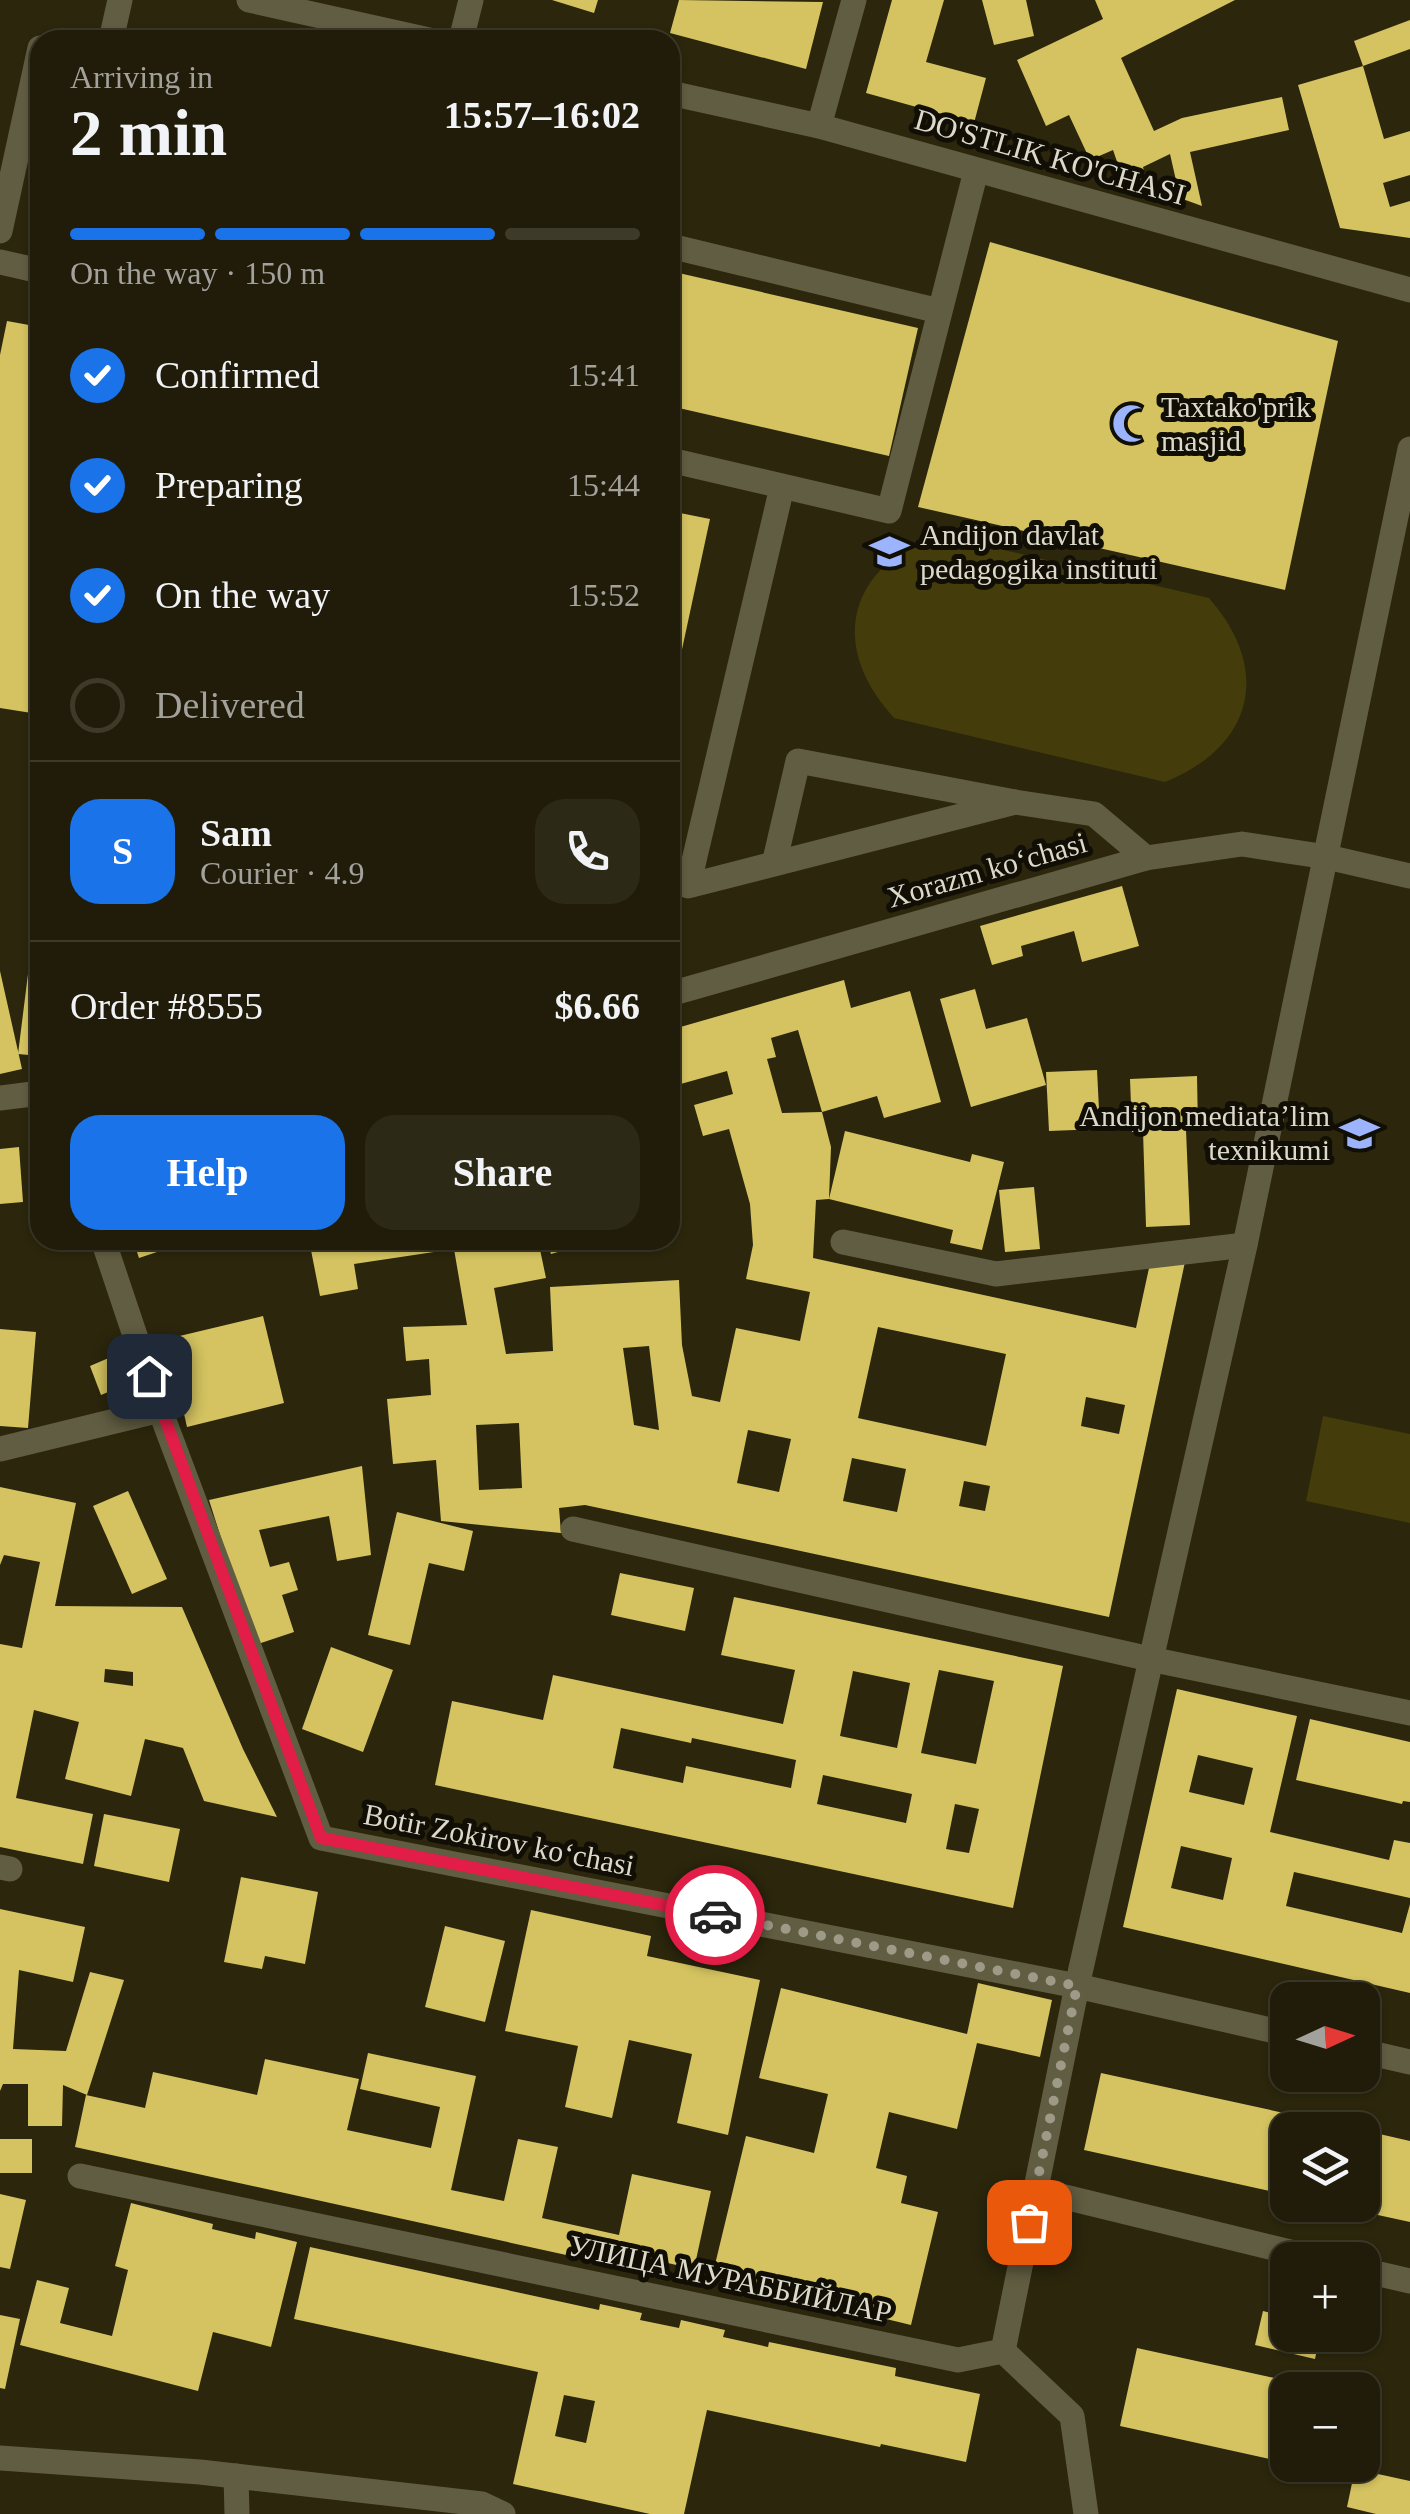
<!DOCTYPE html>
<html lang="en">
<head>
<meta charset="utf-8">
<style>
	:root { --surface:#201c09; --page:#2d2917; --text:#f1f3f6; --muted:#a2a19c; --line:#3d3a2a; --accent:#1a73e8 }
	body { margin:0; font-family:"Times New Roman",serif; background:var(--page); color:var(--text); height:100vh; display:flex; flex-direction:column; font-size:38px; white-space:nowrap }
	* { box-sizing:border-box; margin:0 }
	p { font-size:32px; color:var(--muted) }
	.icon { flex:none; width:55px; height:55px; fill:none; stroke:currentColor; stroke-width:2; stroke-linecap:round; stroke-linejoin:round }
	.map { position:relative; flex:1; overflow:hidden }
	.details { position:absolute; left:30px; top:30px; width:650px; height:1220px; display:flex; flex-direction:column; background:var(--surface); border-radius:30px; box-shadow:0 2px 8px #0004,0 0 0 2px var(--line) }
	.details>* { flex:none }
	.needle { width:65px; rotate:86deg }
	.buttons { position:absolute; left:1270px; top:1982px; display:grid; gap:20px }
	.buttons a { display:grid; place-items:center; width:110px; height:110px; border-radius:20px; background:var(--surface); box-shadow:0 2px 8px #0004,0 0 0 2px var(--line); font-size:50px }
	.pin { position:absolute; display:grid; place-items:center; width:85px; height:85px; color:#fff; margin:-42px; border-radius:20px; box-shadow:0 5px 15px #0006 }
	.courier { position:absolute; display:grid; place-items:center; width:100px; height:100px; margin:-50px; border:8px solid #e11d48; border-radius:50%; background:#fff; color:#222; box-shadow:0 2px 12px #0007 }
	.head em { font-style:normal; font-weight:700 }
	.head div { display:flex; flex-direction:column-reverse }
	.head { display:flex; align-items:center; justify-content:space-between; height:170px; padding:0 40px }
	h1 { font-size:65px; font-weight:700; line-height:75px }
	.bar { display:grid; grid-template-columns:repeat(4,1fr); gap:15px 10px; align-content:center; height:120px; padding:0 40px }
	.bar i { height:12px; border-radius:8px; background:var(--line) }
	.bar .selected { background:var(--accent) }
	.bar p { grid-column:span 4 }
	.line { display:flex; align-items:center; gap:25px; padding:0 40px; border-top:2px solid var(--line) }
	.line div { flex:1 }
	.round { display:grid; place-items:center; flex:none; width:105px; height:105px; border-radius:30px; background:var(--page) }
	ol { padding:0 40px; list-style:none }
	li { display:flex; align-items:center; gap:30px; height:110px }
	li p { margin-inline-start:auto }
	li .icon { padding:10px; border-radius:50%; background:var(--accent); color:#fff; stroke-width:4 }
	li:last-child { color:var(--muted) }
	li i { width:55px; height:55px; border:5px solid var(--line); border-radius:50% }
	.button { display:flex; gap:20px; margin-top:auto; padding:20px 40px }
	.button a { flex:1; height:115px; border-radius:30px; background:var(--accent); color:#fff; font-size:40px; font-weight:700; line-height:115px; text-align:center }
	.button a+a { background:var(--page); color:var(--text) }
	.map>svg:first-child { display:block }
	.green { fill:#443c0b }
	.building { fill:#d4c360; fill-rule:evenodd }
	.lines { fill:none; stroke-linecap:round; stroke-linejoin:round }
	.minor { stroke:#615d42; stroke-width:25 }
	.done { stroke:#9e9a88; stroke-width:10; stroke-dasharray:0 18 }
	.route { stroke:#e11d48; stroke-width:12 }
	.labels { text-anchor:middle; stroke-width:10; stroke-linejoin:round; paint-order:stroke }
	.street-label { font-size:30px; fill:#dcd9ca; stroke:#110f05 }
	.poi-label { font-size:30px; fill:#dcd9ca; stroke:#110f05; text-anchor:start }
</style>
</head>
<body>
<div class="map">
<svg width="1410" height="2514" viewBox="0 0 1410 2514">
	<rect width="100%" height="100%" fill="#2b260c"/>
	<!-- green -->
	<g class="green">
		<path d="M936,534L1209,598C1272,670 1254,746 1165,782L894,718C829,647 846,570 936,534Z"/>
		<path d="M1323,1416L1410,1434V1523L1306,1501Z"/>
	</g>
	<!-- building -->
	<g class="building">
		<path d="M552,0H598L594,13Z"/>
		<path d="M679,0L823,2L806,69L670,33Z"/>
		<path d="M892,0H944L926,62L986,78L974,123L866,93Z"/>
		<path d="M982,0H1026L1034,36L994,45Z"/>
		<path d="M1095,0H1235L1121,58L1154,131L1182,118L1282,97L1289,130L1190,152L1202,206L1180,198L1170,154L1143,167L1147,184L1123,179L1113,150L1090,160L1069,115L1046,126L1017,60L1103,19Z"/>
		<path d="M1410,20V49L1363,66L1354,41Z"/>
		<path d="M1363,66L1384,139L1410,131V175L1383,183L1390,207L1410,201V238L1340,228L1298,85Z"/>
		<path d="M990,242L1338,341L1285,590L918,507Z"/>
		<path d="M670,271L918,328L889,456L670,406Z"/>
		<path d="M7,321L40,327L38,714L0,708V355Z"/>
		<path d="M670,511L710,519L672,696H670Z"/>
		<path d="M1122,886L1139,946L1082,962L1074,931L1021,946L1023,956L992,965L980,926Z"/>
		<path d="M31,950L40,951V1056L18,1054Z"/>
		<path d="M0,971L22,1069L0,1074Z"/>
		<path d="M844,980L851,1008L910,991L941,1102L884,1118L877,1096L822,1112L831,1147L829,1199L845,1131L970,1162L972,1154L1004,1162L982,1250L950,1243L953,1230L829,1199L816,1200L813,1258L1136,1328L1149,1268L1185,1262L1109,1617L585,1505L559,1508L561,1533L441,1521L436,1460L393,1464L387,1399L431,1395L429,1359L406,1361L403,1327L467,1325L454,1249L354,1264L358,1289L320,1296L309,1240H538L546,1278L494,1288L506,1354L553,1351L550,1287L679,1280L682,1345L692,1396L720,1402L736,1328L800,1341L810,1292L746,1279L753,1245L750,1204L729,1129L703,1136L694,1105L733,1094L727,1071L670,1087V1030ZM798,1030L822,1112L782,1113L767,1059L776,1057L771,1038ZM878,1327L1006,1354L986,1446L858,1418ZM649,1346L659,1430L634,1425L623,1348ZM1086,1397L1125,1405L1119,1434L1081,1426ZM519,1423L522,1488L479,1490L476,1425ZM748,1430L791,1439L779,1492L737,1483ZM852,1458L906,1469L897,1512L843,1501ZM964,1481L990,1486L985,1511L959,1506Z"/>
		<path d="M975,989L986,1029L1027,1018L1046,1085L971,1107L940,999Z"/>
		<path d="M1097,1070L1100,1129L1049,1131L1046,1072Z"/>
		<path d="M1197,1076L1198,1129L1186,1130L1190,1225L1146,1227L1143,1131L1132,1132L1130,1079Z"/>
		<path d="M19,1147L23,1202L0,1204V1149Z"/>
		<path d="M1034,1187L1040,1249L1005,1252L999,1190Z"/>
		<path d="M133,1240H153L157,1252L139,1258Z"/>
		<path d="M547,1240H596V1241L551,1254Z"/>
		<path d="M263,1316L284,1403L187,1427L167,1339Z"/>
		<path d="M0,1329L36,1332L28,1428L0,1426Z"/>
		<path d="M118,1354L130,1383L101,1395L90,1366Z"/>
		<path d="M362,1466L371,1555L337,1561L329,1516L259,1530L270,1567L289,1562L298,1590L282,1595L294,1632L255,1645L209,1500Z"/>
		<path d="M0,1487L76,1503L55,1606L182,1607L243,1749L277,1817L204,1801L183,1748L145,1739L131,1796L65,1779L79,1722L34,1710L16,1798L93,1814L83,1864L0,1847V1644L22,1648L40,1562L4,1555L0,1565ZM105,1669L133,1672V1686L104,1682Z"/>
		<path d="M128,1491L167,1579L132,1594L93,1506Z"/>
		<path d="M397,1512L473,1531L464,1571L429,1563L410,1645L368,1635Z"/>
		<path d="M620,1573L694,1588L685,1631L611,1615Z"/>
		<path d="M734,1597L1063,1666L1013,1908L435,1785L452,1701L543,1720L553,1675L783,1724L795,1670L721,1655ZM939,1670L994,1681L976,1764L921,1753ZM853,1671L910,1683L897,1748L840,1736ZM621,1728L691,1743L692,1738L796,1760L791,1788L686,1766L683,1783L613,1768ZM823,1775L912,1794L906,1823L817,1804ZM955,1804L979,1809L969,1853L946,1849Z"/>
		<path d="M331,1647L393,1670L363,1752L302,1729Z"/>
		<path d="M1177,1689L1297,1716L1270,1832L1389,1860L1394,1840L1410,1843V1898L1294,1872L1286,1906L1402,1933L1410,1904V1993L1123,1927ZM1198,1755L1253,1768L1244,1805L1189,1792ZM1181,1846L1232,1858L1223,1900L1171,1888Z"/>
		<path d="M1310,1719L1410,1742V1802L1403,1801L1402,1804L1296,1780Z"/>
		<path d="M104,1814L180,1829L169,1882L94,1866Z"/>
		<path d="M241,1877L318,1892L305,1964L265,1956L262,1969L224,1962Z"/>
		<path d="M0,1909L85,1927L73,1982L19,1970L13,2049L66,2051L90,1972L124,1980L87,2095L63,2085L62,2126H28V2084H3L0,2091Z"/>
		<path d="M531,1910L651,1936L647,1956L760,1980L728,2135L677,2123L692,2054L629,2040L612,2118L565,2107L578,2046L505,2031Z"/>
		<path d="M445,1926L505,1941L485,2022L425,2007Z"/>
		<path d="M978,1983L1052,2000L1040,2057L977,2043L957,2129L889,2112L876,2168L907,2176L901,2203L938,2212L911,2325L712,2277L746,2136L814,2153L828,2094L759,2078L781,1988L967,2034Z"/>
		<path d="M368,2053L476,2076L451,2190L504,2201L518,2139L558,2147L542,2218L619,2235L632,2174L711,2191L694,2269L615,2251L612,2265L75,2147L86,2095L145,2108L153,2072L257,2095L265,2059L359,2079L347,2130L431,2148L440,2107L360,2089Z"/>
		<path d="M1101,2073L1353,2128V2130H1288V2195L1084,2150Z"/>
		<path d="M1362,2130L1410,2141V2222L1341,2207L1362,2205Z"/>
		<rect x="0" y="2139" width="32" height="34"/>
		<path d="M0,2194L26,2200L10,2269L0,2267Z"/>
		<path d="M131,2203L213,2224L212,2229L255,2239L256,2232L297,2242L271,2347L213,2332L198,2391L20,2345L37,2280L69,2288L60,2323L112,2336L128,2270L115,2266Z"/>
		<path d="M310,2247L599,2310L600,2304L642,2313L640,2320L679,2328L681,2320L725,2330L723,2337L768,2347L769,2342L896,2368L895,2376L980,2394L966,2462L881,2444L880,2447L707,2410L684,2514H650L513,2484L538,2372L294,2319ZM564,2395L595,2401L586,2443L555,2436Z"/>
		<path d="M1263,2311L1288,2317V2335H1320L1315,2359L1255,2345Z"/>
		<path d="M0,2315L20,2319L5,2389L0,2388Z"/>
		<path d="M1137,2348L1320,2388L1288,2390V2463L1120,2426Z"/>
		<path d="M1355,2469L1410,2481V2514H1376L1347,2507Z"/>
	</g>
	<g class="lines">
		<!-- minor -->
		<g class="minor">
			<path d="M249,0L429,40"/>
			<path d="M111,40L120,0"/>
			<path d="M461,40L471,0"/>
			<path d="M670,93L819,126L1410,290"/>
			<path d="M819,126L854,0"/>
			<path d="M0,231L40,48"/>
			<path d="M670,246L939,311"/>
			<path d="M0,262L40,271"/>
			<path d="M670,460L889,511L976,171"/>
			<path d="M1015,802L1094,814L1146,858"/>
			<path d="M774,864L798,761L1015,802L688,886L782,487"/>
			<path d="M670,994L1146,858L1242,844L1327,857L1410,876"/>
			<path d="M0,1098L40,1093"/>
			<path d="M103,1240L160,1410L321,1838L1077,1986L1288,2034"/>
			<path d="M843,1242L996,1274L1245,1245"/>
			<path d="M0,1449L160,1410"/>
			<path d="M573,1529L1150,1659L1410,1713"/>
			<path d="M0,1867L10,1869"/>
			<path d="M1362,2051L1410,2062"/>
			<path d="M80,2176L958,2360L1003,2351L1077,1986L1245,1245L1410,449"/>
			<path d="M1036,2190L1323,2260"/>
			<path d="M1362,2270L1410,2281"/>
			<path d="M1003,2351L1072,2416L1086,2514"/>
			<path d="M0,2458L200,2472L482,2504L503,2514"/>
			<path d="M236,2476L237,2514"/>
		</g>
	</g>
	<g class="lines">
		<!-- done -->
		<path class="done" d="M715,1915L1077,1986L1029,2222"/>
		<!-- route -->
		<path class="route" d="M149,1376L321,1838L715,1915"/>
	</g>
	<!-- icons -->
	<defs>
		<symbol id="mosque-bare" viewBox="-9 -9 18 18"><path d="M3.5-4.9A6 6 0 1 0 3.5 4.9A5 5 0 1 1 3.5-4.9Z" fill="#9cb4fd" stroke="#110f05" stroke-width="2.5" paint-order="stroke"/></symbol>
		<symbol id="university-bare" viewBox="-9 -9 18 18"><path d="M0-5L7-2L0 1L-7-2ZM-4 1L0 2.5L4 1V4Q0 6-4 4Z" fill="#9cb4fd" stroke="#110f05" stroke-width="2.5" paint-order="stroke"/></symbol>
	</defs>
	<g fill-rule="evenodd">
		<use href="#mosque-bare" x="1104" y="396" width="55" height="55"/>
		<use href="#university-bare" x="862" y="524" width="55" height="55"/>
		<use href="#university-bare" x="1332" y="1106" width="55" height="55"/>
	</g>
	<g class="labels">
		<!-- street labels -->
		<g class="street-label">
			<text transform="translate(1050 157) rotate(16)" y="10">DO'STLIK KO'CHASI</text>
			<text transform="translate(987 870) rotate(-16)" y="10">Xorazm koʻchasi</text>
			<text transform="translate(499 1840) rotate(11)" y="10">Botir Zokirov koʻchasi</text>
			<text transform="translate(730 2279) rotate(12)" y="10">УЛИЦА МУРАББИЙЛАР</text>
		</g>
		<!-- poi labels -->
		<g class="poi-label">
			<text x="1161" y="417">Taxtako'prik<tspan x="1161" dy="34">masjid</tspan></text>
			<text x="920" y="545">Andijon davlat<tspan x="920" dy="34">pedagogika instituti</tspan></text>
			<text x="1330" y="1126" text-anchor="end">Andijon mediataʼlim<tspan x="1330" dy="34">texnikumi</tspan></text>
		</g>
	</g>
</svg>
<div class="buttons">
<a><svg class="needle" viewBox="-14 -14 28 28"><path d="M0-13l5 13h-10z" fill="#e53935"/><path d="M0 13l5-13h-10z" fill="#a2a19c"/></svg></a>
<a><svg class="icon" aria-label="layers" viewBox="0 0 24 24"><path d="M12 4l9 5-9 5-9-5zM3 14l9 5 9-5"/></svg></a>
<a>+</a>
<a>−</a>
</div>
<div class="pin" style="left:1029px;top:2222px;background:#ea580c"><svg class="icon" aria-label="bag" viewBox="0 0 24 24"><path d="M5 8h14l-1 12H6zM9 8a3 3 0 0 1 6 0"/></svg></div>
<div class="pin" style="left:149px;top:1376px;background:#1f2937"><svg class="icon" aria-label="home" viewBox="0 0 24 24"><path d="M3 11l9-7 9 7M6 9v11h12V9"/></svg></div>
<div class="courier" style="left:715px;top:1915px"><svg class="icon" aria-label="car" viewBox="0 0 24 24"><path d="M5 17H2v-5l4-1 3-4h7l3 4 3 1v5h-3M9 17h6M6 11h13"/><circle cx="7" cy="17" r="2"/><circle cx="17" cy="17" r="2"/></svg></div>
<section class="details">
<div class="head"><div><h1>2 min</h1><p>Arriving in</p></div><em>15:57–16:02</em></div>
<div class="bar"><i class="selected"></i><i class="selected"></i><i class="selected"></i><i></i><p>On the way · 150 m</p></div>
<ol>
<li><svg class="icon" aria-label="check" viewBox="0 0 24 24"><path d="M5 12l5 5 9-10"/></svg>Confirmed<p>15:41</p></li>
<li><svg class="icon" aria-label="check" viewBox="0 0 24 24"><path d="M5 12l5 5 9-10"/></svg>Preparing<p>15:44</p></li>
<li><svg class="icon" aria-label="check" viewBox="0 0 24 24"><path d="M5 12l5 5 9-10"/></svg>On the way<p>15:52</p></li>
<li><i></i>Delivered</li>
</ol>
<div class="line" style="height:180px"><b class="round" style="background:var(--accent);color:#fff">S</b><div><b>Sam</b><p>Courier · 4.9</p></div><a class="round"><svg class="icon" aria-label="phone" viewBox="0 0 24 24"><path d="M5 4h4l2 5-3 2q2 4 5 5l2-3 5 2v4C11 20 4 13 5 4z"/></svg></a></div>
<div class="line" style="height:130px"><div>Order #8555</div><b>$6.66</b></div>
<div class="button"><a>Help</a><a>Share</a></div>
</section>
</div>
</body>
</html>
